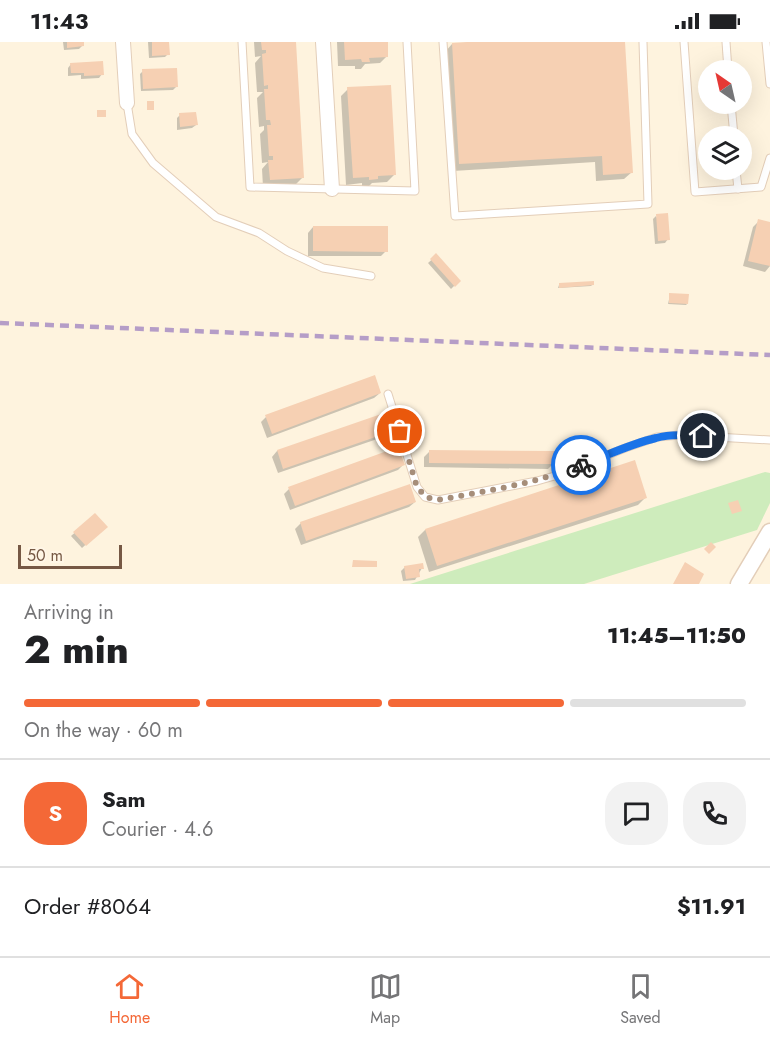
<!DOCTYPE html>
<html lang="en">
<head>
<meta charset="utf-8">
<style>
	:root { --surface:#fff; --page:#f2f2f2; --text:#202124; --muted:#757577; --line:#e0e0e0; --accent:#f46837 }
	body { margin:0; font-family:Jost,sans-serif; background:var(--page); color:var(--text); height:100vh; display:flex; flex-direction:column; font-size:22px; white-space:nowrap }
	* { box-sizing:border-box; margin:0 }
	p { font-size:20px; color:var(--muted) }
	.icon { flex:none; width:33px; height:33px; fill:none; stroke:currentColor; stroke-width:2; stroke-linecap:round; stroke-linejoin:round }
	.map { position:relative; height:542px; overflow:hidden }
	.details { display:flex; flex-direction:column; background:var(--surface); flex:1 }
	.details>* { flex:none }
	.needle { width:39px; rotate:326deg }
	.fabs { position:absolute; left:698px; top:18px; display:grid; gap:12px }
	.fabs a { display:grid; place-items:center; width:54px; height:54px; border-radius:50%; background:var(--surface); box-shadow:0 6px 24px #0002; font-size:30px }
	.scale { position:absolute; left:18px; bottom:15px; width:104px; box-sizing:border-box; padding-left:6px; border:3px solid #765844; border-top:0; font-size:16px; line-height:21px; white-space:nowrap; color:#765844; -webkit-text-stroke:4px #fff6e6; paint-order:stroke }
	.pin { position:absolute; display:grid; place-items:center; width:51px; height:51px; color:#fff; margin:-26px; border:3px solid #fff; border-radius:50%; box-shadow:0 2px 6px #0007 }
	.courier { position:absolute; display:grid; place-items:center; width:60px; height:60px; margin:-30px; border:4px solid #1a73e8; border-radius:50%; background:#fff; color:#222; box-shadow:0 2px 8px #0007 }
	.headline em { font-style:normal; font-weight:800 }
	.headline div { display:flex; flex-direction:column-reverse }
	.headline { display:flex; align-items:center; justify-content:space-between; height:102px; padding:0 24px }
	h1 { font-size:39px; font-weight:800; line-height:45px }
	.bar { display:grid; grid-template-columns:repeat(4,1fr); gap:9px 6px; align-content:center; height:72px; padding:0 24px }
	.bar i { height:8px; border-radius:4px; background:var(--line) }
	.bar .selected { background:var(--accent) }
	.bar p { grid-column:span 4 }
	.line { display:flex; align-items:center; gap:15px; padding:0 24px; border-top:2px solid var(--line) }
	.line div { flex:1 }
	.round { display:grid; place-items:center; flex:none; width:63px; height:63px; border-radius:24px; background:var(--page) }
	.status { display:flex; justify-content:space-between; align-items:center; height:42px; padding:0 30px; background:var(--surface); direction:ltr }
	.status svg { height:16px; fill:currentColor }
	.tab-bar { display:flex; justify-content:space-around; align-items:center; height:84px; border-top:2px solid var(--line); background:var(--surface); font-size:16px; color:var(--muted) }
	.tab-bar a { display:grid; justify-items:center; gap:3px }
	.tab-bar .selected { color:var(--accent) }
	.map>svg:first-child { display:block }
	.green { fill:#ceecbc }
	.shadow { fill:#0003 }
	.building { fill:#f6d0b3 }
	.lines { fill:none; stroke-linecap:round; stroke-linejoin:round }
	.service-casing { stroke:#e3ceb9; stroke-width:9 }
	.minor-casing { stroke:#e3ceb9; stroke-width:16 }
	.tertiary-casing { stroke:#e3ceb9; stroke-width:19 }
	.service { stroke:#fff; stroke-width:7 }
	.minor { stroke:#fff; stroke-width:14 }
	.tertiary { stroke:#fff; stroke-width:16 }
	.rail { stroke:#b59dc7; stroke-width:4.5; stroke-dasharray:9 6; stroke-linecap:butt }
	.done { stroke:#a68e7a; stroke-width:6; stroke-dasharray:0 10.8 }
	.route { stroke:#1a73e8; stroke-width:8 }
</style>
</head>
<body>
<div class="status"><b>11:43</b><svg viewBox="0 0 49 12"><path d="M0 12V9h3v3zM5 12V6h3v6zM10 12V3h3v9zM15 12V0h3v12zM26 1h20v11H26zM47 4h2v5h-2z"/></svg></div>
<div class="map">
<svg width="770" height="542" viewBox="0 0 770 542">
	<rect width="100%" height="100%" fill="#fef3de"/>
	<!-- green -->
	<path class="green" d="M765,430L770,431V461L757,488L584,542H410Z"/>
	<!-- shadow -->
	<g class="shadow">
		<path d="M63,0H82V4L79,7L64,8Z"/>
		<path d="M148,0H167L168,12L165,15L149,16Z"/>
		<path d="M254,0H295L303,135L296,142L263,145L262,127L268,120L262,121L260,92L264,88V84L259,85L257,56L263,50H257L255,21L261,14L255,15Z"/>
		<path d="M337,0H386L387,14L380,21L365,22L361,27H355V24H338Z"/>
		<path d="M490,0H624L632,130L624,137L596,139L595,120L453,129L445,10L452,2Z"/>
		<path d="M71,22L102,32L99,36L81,37V33L68,34V26Z"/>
		<path d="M143,29L176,45L173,48L141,49L140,32Z"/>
		<path d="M348,47L395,132L387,140L372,141L369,144H362V141L346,143L341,54Z"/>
		<path d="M180,73L196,83L192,86L177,88V76Z"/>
		<path d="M656,174L668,197L665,201L655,202L653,177Z"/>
		<path d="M759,179L770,182V224L765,230L743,224L753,185Z"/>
		<path d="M313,185L386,209L381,214H308V191Z"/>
		<path d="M436,214L459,239L451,247L428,221Z"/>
		<path d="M559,243H592L591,244L558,246Z"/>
		<path d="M670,253L687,262L686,263L668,262Z"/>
		<path d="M380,351L374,356L267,396L261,380L266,375Z"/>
		<path d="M386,372L392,388L386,394L278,431L272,415L277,409Z"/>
		<path d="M430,409L553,422L548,427L424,425V415Z"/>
		<path d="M403,423L398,428L290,468L284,452L289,447Z"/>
		<path d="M645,456L638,463L429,530L418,495L425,488Z"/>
		<path d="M415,460L409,465L301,503L295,487L301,481Z"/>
		<path d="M95,473L105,485L82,506L71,494Z"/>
		<path d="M405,525L422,526L415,538L403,539L401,529Z"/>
	</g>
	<!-- building -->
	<g class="building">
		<path d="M67,0H84V4L67,6Z"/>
		<path d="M152,0H169L170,13L152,14Z"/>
		<path d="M261,0H296L304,136L270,138L268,118H273V114H269L267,83H271L270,78H266L264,47H268V43L264,44L262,12L266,11V8H262Z"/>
		<path d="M344,0H388V15L369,16L370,20H362L361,17L345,18Z"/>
		<path d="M467,0H625L633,131L603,133L602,114L459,122L452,1Z"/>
		<path d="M103,19L104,33L84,34V31H71L70,21Z"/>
		<path d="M177,26L178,45L143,47L142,27Z"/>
		<path d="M391,43L396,133L378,134V137L369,138V135L353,136L347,45Z"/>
		<rect x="147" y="59" width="7" height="9"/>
		<rect x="97" y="68" width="9" height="7"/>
		<path d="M196,70L198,83L180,85L179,71Z"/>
		<path d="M668,171L670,198L658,199L656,172Z"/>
		<path d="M758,177L770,180V224L748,219Z"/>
		<path d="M313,184H388V210L313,209Z"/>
		<path d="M436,211L461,239L455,245L430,217Z"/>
		<path d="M594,239V243L559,246V241Z"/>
		<path d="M669,251L689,252L688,262L669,261Z"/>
		<path d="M375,333L381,351L272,392L265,373Z"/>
		<path d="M387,370L393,389L283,427L277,408Z"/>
		<path d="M398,405L405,423L295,464L288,445Z"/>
		<path d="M429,408L555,409V422L429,421Z"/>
		<path d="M635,418L647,456L437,524L425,487Z"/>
		<path d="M410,442L416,460L306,499L300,480Z"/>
		<path d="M738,458L742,469L732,472L728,461Z"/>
		<path d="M95,471L108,485L86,504L73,490Z"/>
		<path d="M711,500L716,505L709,512L704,507Z"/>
		<path d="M353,518L377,519V525H352Z"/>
		<path d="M685,520L704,532L699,542H673Z"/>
		<path d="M423,521L424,527H419L420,535L406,537L404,524Z"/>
	</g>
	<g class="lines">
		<defs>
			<g id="service">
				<path d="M242,0L250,145L415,149L407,0"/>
				<path d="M443,0L455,174L648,162L643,0"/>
				<path d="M684,0L695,150L761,145L770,116"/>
				<path d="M726,0L728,28"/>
				<path d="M766,0L770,42"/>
				<path d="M127,61L132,92L153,121L216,175L259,191L287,209L323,226L371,234"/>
				<path d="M731,62L734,94"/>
				<path d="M736,128L738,147"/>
				<path d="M388,352L417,445L425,455L438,458L537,439L558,433L625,406L657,395L680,393L770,398"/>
			</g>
			<g id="minor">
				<path d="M123,0L127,61"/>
				<path d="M323,0L332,147"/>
			</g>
			<path id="tertiary" d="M739,542L770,490"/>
		</defs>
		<!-- service casing -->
		<use href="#service" class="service-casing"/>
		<!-- minor casing -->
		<use href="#minor" class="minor-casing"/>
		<!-- tertiary casing -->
		<use href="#tertiary" class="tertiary-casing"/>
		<!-- service -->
		<use href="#service" class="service"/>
		<!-- minor -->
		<use href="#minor" class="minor"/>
		<!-- tertiary -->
		<use href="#tertiary" class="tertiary"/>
		<!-- rail -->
		<path class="rail" d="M0,281L770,313"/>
	</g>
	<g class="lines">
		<!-- done -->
		<path class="done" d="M400,389L417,445L426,455L438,458C486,449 535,442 581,423"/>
		<!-- route -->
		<path class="route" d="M581,423C606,414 630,402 656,396C671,392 687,393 703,394"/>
	</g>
</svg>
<div class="fabs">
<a><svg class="needle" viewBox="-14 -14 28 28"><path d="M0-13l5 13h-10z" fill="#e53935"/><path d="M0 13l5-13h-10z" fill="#757577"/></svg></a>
<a><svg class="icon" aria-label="layers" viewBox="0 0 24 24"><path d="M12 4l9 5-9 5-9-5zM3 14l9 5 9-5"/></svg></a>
</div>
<div class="scale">50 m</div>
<div class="pin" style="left:400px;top:389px;background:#ea580c"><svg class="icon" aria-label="bag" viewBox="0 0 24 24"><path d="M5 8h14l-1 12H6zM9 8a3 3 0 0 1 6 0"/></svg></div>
<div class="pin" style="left:703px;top:394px;background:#1f2937"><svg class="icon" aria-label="home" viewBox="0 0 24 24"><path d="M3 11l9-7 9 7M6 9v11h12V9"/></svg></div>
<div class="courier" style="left:581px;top:423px"><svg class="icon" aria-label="bike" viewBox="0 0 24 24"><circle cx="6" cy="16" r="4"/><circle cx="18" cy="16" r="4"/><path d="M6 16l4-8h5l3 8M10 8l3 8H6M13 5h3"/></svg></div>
</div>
<section class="details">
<div class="headline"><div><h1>2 min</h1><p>Arriving in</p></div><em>11:45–11:50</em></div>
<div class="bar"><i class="selected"></i><i class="selected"></i><i class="selected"></i><i></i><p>On the way · 60 m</p></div>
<div class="line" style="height:108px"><b class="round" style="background:var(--accent);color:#fff">S</b><div><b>Sam</b><p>Courier · 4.6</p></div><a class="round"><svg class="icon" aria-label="chat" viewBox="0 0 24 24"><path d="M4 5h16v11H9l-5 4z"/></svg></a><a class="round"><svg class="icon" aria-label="phone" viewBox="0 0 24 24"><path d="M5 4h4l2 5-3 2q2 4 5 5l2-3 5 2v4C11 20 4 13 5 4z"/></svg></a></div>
<div class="line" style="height:78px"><div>Order #8064</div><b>$11.91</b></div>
</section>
<nav class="tab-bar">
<a class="selected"><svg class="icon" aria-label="home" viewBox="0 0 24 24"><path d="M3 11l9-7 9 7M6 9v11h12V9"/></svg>Home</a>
<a><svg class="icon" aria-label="map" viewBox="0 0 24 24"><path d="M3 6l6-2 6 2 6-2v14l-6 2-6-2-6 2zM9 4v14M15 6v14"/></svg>Map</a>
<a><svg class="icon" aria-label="saved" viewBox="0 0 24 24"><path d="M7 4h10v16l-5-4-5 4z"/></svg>Saved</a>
</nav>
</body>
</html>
